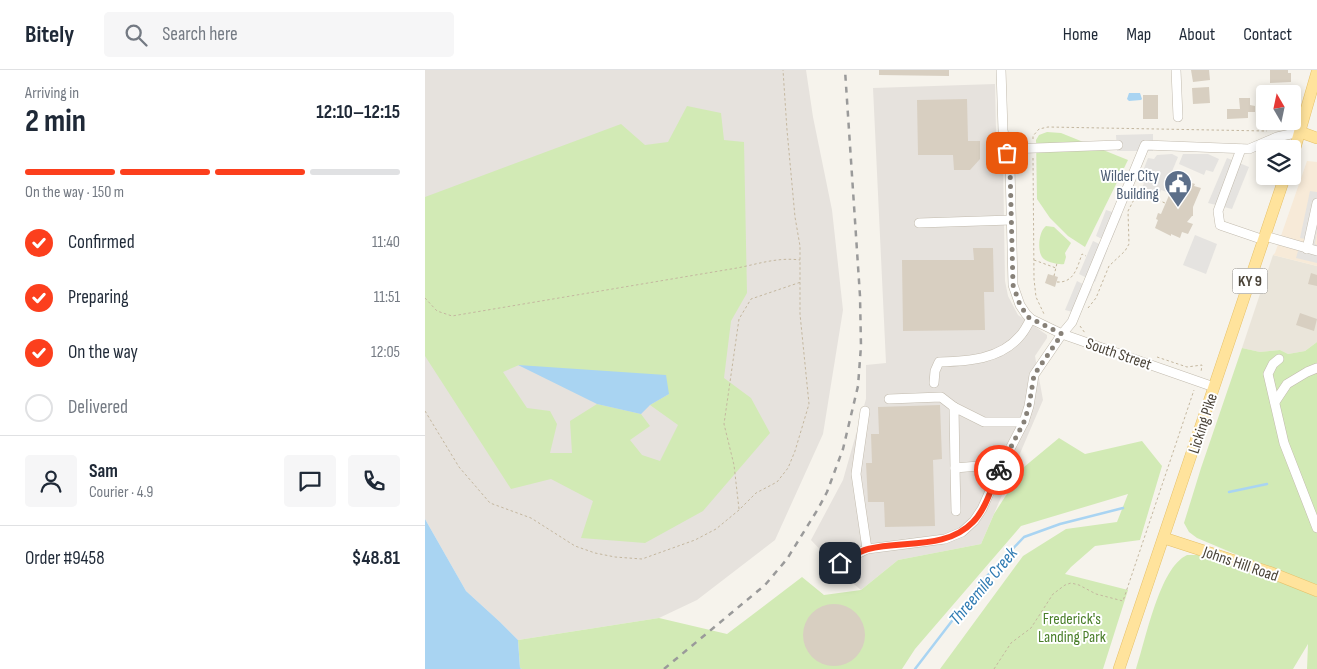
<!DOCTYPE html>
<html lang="en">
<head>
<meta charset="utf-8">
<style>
	:root { --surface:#fff; --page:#f6f6f7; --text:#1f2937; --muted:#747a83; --line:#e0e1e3; --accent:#fc3f1d }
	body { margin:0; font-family:"Sofia Sans Condensed",sans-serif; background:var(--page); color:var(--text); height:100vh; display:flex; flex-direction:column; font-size:19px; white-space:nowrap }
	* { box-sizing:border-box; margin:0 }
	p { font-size:16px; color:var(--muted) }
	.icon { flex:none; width:28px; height:28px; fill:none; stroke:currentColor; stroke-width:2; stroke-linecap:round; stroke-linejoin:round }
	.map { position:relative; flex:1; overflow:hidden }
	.details { display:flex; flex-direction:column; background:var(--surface); width:425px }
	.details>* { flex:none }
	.needle { width:32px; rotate:351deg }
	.buttons { position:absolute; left:831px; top:15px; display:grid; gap:10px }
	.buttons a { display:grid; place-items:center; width:45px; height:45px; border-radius:5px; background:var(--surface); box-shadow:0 2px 8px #0003; font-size:25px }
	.pin { position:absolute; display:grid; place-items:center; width:42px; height:42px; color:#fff; margin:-21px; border-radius:10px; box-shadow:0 2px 8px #0006 }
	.courier { position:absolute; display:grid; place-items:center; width:50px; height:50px; margin:-25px; border:4px solid #fc3f1d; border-radius:50%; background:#fff; color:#222; box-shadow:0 1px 6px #0007 }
	.summary em { font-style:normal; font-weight:700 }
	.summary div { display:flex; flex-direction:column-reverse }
	.summary { display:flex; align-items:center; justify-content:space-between; height:85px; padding:0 25px }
	h1 { font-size:32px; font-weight:700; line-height:38px }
	.bar { display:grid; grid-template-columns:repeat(4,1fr); gap:8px 5px; align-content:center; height:60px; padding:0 25px }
	.bar i { height:6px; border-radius:4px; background:var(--line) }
	.bar .current { background:var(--accent) }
	.bar p { grid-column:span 4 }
	.line { display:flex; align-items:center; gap:12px; padding:0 25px; border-top:1px solid var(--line) }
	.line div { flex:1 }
	.round { display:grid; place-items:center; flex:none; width:52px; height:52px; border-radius:5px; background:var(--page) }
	ol { padding:0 25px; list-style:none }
	li { display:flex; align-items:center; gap:15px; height:55px }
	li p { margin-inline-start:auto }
	li .icon { padding:5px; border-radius:50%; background:var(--accent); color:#fff; stroke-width:4 }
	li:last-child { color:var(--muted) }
	li i { width:28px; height:28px; border:2px solid var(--line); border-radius:50% }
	header { display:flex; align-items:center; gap:30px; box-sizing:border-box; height:70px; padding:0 25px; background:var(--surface); border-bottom:1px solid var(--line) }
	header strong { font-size:24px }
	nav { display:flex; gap:28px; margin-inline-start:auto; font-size:18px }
	.search { width:350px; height:45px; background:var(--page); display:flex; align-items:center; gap:12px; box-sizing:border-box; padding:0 18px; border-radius:5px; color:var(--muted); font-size:19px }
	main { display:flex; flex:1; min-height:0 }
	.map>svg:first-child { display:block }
	.residential { fill:#eae5da }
	.commercial { fill:#f7ead8 }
	.industrial { fill:#e6e2dd }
	.green { fill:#d2eab5; fill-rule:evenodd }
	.parking { fill:#e5e3e0 }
	.water { fill:#a9d4f2 }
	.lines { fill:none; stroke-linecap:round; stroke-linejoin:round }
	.stream { stroke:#a9d4f2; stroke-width:2.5 }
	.building { fill:#d8cfc1 }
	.minor-casing { stroke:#c2bbae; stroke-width:10 }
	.major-casing { stroke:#e6c16a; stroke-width:12 }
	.path { stroke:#c4b79f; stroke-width:1; stroke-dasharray:2.5 2.5; stroke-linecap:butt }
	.minor { stroke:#fff; stroke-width:9 }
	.major { stroke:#ffe39c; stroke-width:11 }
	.rail { stroke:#9a9a9a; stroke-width:2.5; stroke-dasharray:6 6; stroke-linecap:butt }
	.done { stroke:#878178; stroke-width:5; stroke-dasharray:0 9 }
	.route { stroke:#fc3f1d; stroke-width:6 }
	.labels { text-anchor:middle; stroke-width:4; stroke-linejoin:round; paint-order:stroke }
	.shield { fill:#fff; stroke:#817c74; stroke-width:1 }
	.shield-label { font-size:15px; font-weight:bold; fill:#4b4439 }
	.service-label { font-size:16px; fill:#4e5e75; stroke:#fff; text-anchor:end }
	.street-label { font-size:16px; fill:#4b4439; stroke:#fff }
	.park-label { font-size:16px; fill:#4a7f2a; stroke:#fff }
	.water-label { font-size:18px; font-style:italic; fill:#2e7ab2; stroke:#fff }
</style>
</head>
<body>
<header>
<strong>Bitely</strong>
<div class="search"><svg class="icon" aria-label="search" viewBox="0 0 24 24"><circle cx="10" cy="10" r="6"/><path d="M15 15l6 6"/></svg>Search here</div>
<nav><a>Home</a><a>Map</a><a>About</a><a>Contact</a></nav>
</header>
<main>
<section class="details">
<div class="summary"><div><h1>2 min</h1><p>Arriving in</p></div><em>12:10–12:15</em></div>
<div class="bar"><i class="current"></i><i class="current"></i><i class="current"></i><i></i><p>On the way · 150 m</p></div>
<ol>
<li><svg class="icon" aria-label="check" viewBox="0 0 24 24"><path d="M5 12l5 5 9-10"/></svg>Confirmed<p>11:40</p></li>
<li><svg class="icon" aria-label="check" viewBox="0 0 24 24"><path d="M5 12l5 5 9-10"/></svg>Preparing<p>11:51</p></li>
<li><svg class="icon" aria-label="check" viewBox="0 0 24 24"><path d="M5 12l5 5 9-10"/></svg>On the way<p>12:05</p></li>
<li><i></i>Delivered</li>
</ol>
<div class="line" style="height:90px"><a class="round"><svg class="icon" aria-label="person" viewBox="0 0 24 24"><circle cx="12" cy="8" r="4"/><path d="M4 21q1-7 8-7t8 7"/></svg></a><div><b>Sam</b><p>Courier · 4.9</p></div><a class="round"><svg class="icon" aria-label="chat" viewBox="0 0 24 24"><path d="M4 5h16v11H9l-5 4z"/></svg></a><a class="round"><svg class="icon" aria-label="phone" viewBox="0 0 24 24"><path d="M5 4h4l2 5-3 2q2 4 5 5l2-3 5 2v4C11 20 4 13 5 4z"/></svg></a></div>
<div class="line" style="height:65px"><div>Order #9458</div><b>$48.81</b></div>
</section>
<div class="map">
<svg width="892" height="599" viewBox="0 0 892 599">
	<rect width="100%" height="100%" fill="#f6f3ec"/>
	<!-- residential -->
	<path class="residential" d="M848,185L892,196V272L880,281L863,284L855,280L835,282L817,278Z"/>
	<!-- commercial -->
	<path class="commercial" d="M882,91L892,92V196L848,185L850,183Z"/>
	<!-- industrial -->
	<g class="industrial">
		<path d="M0,0H381L388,47L407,140L418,240L398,364L350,470L272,530L234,548L93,570L75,552L41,521L0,449Z"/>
		<path d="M570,14L571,62L578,90L580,211L583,226L593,245L622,265V268L610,286L618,330L556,474L473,490L436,520L424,510L386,470L418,410L441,329V295L461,293L448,18Z"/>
	</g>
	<!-- green -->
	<g class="green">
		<path d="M262,36L296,43L299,70L319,72L322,223L306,251L299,308L326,328L345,363L278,441L220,473L156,468L168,431L126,409L86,419L0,286V127L196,54L220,75L243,72ZM94,295L244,324L225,335L253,355L235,391L217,385L205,370L225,356L216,344L172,334L145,351L147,383H125L132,354L125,341L102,338L78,302Z"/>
		<path d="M622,62L636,63L703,90L660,177L643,166L625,148L612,129L611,70L614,65Z"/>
		<path d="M621,156L629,157L646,173L640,183L641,187L639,194C634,195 620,192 617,187C612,179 614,161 621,156Z"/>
		<path d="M892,272V515L841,497L772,468L764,462L759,453L776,398L817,278L835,282L855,280L863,284L880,281Z"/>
		<path d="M634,368L660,384L717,371L737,396L715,470L670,476L646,497L640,504L703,520L678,599H515L598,486L641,459L692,452L703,424L596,456L490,579L477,599H97L95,598L93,570L234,548L302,564L377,507L399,525L436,520L473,490L556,474L569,444L599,397Z"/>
		<path d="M762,485H773L872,518L892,527V599H882L883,574L868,599H711C721,570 734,498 762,485Z"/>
	</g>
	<!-- parking -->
	<g class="parking">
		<path d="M728,64V81H692L691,65Z"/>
		<path d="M747,84L753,87L743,111L746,112L742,122L736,120L734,126L716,120L719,113L714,111L723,88L729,89L732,85Z"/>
		<path d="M758,84H783L794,89L788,102L781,100L779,105L754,94Z"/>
		<path d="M802,88L824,97L807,139L783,133Z"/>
		<path d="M885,121L892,122V161L890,174L892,175V193L871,188L875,174L880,172V169L875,168Z"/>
		<path d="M681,140L697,145L685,173L671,166Z"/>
		<path d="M770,165L792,174L781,204L758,195Z"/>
		<path d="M668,171L683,178L670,212L654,204Z"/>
		<path d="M652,211L667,219L655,244L640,240Z"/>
	</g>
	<!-- water -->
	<g class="water">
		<path d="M704,23H715L717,29L716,30L704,31L702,29Z"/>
		<path d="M93,295L241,305L244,324L225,335L216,344L172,334Z"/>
		<path d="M0,449L41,521L75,552L93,570L95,598L97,599H0Z"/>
	</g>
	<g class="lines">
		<!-- stream -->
		<g class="stream">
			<path d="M804,422L842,414"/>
			<path d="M490,599L560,508L599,467L635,454L698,438"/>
		</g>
	</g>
	<!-- building -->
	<g class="building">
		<path d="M454,0H524V6L454,5Z"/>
		<path d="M766,0H784L785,10L768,12Z"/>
		<path d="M845,0H863V3H866V12L845,13Z"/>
		<path d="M784,17L785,33L768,34L767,18Z"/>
		<rect x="718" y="25" width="15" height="24"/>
		<path d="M814,28H825V35L830,36V42H823V48L802,49V39H815Z"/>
		<path d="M542,29L543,71H555V89L545,100H529L528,85H493L492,30Z"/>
		<path d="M751,108L770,114L769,116L776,118L768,137V146H767L762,152L768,154L763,164L757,162L755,168L746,164V166L730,158L733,150L731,149L733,143L736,144L745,123L742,122L746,112L749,113Z"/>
		<path d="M548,178H568L569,222H559L560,260L478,261L477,190H549Z"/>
		<path d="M886,203L892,205V216L883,214Z"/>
		<path d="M623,204L633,207L630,217L620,213Z"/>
		<path d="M875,243L892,249L889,261L871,255Z"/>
		<path d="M515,335L517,389L508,390L510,456L460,457L459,432H443L441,393H447L446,364H454L453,337Z"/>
		<circle cx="409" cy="565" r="31"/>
	</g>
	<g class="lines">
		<defs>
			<g id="minor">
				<path d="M576,0L578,60L585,98L588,215L595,235L601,244L606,249L637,264L789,317"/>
				<path d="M751,0L753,47"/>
				<path d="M581,79L693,75"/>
				<path d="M816,79L793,141L795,155L839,170"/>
				<path d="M494,153L586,150"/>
				<path d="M840,166L892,181"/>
				<path d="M882,179L892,133"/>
				<path d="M854,289L848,294L843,304L859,373L892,458"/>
				<path d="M509,313L510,301L514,292C542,291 575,290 595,266C600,261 602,255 606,249"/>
				<path d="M464,329L516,327L529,337"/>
				<path d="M850,332L862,314L882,302L892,298"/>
				<path d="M440,341L431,404L442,479"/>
				<path d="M577,394L530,398L529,337L559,352H599"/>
				<path d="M530,398L531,441"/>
				<path d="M402,499L442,479L520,469L537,462L549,451L557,439L577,394L599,352L604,336L609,305L637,264L647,252L720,75L824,79L852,67L875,62"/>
			</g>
			<g id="major">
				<path d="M875,62L892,68"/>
				<path d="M868,85L892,2"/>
				<path d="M739,468L847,503L892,521"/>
				<path d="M694,599L860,106"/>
			</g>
		</defs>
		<!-- minor casing -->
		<use href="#minor" class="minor-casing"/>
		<!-- major casing -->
		<use href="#major" class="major-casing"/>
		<!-- path -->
		<g class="path">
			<path d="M608,69V66L614,59L623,57L842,61"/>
			<path d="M608,88L609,209L611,227L619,244"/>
			<path d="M710,120L740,133"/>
			<path d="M609,190L631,198"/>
			<path d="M629,206L632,193"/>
			<path d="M632,212C649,213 652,198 657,184L661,186"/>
			<path d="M0,228L12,241L27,246L312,198C333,194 353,187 375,190"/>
			<path d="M663,238L671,228L684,196L700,181L704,174L703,141L713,122"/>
			<path d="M655,256L660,263"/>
			<path d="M732,287L762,297L777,295L776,302"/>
			<path d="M0,341L34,397L65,433L106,448L150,476L170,483L190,487L217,489L270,470L291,459L314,440L331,423L352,412L363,398L370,381L384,334L375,244V176L370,147L362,60L358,0"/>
			<path d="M314,439L309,395L299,354L314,249L326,229L376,212"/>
			<path d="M569,599L586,573L606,558L628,524L640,515L646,513L654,515L671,524L698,531L769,320"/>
		</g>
		<!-- minor -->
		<use href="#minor" class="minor"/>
		<!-- major -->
		<use href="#major" class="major"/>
		<!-- rail -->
		<path class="rail" d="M239,599L340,515L362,489L393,439L402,422L418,379L433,316L436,276L435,226L420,0"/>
	</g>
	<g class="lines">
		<!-- done -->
		<path class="done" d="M574,400L599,352L604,336L609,305L637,264L603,247L595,235L588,215L585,98L582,83"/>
		<!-- route -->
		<path class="route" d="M415,493C424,488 434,481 443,479C478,470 521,480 548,452C561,439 567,416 574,400"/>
	</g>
	<!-- icons -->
	<defs>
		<symbol id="civic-pin" viewBox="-11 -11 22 30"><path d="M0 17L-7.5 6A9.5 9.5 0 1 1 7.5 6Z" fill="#5c6f8a" stroke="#fff"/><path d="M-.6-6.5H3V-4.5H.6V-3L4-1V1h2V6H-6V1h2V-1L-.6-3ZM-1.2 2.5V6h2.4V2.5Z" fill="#fff"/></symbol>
	</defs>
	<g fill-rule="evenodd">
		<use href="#civic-pin" x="737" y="98" width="32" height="43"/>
	</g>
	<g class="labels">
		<!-- shield labels -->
		<rect class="shield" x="807.5" y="198.5" width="35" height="25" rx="4"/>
		<g class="shield-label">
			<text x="825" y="216">KY 9</text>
		</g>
		<!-- service labels -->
		<g class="service-label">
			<text x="734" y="111">Wilder City<tspan x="734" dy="18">Building</tspan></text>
		</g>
		<!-- street labels -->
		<g class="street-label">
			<text transform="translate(694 283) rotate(19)" y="6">South Street</text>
			<text transform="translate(777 353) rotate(-72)" y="6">Licking Pike</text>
			<text transform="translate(816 493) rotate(19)" y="6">Johns Hill Road</text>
		</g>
		<!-- park labels -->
		<g class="park-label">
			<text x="647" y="554">Frederick's<tspan x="647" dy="18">Landing Park</tspan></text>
		</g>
		<!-- water labels -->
		<g class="water-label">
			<text transform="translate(558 516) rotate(-50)" y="6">Threemile Creek</text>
		</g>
	</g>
</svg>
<div class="buttons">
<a><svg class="needle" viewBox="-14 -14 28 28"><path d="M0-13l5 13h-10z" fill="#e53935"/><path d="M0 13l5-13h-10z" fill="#747a83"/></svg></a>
<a><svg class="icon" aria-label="layers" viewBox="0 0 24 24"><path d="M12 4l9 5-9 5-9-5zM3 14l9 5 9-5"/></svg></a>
</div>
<div class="pin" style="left:582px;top:83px;background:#ea580c"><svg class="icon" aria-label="bag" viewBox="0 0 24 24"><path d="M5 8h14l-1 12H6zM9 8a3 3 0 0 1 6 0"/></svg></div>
<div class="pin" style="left:415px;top:493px;background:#1f2937"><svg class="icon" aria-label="home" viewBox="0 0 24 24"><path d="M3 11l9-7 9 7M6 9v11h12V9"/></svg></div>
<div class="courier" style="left:574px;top:400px"><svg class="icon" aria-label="bike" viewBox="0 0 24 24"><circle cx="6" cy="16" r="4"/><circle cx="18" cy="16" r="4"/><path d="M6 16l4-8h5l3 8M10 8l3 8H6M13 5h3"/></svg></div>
</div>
</main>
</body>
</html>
